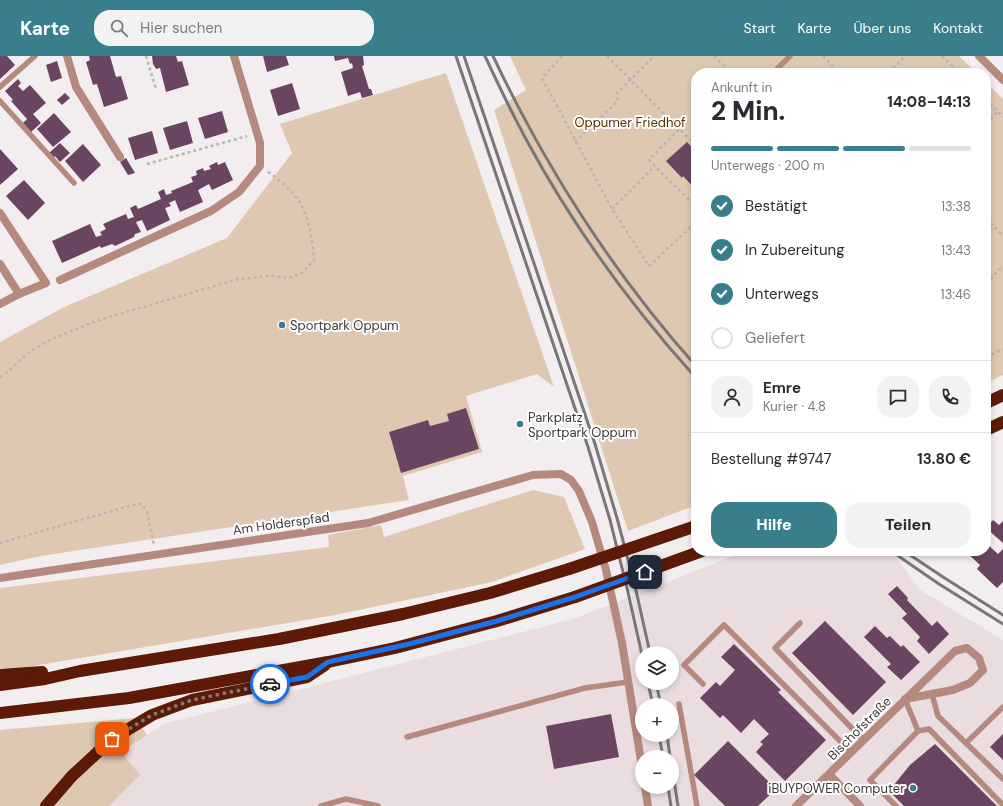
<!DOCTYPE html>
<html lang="de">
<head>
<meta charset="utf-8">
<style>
	:root { --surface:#fff; --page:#f2f2f3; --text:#2b2b33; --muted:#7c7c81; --line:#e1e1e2; --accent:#387e8b }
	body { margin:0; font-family:"DM Sans",sans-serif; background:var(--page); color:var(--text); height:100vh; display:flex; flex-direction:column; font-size:15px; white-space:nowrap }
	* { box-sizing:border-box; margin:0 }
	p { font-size:13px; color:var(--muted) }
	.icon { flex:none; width:22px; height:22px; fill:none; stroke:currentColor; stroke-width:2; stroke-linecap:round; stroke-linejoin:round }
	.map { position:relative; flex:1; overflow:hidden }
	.details { position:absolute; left:691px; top:12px; width:300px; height:488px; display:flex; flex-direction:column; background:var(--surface); border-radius:16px; box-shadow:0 2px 6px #0003 }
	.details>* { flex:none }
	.buttons { position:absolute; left:635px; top:590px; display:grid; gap:8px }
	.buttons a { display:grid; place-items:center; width:44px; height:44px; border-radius:50%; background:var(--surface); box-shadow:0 2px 6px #0003; font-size:20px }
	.pin { position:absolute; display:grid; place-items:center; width:34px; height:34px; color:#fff; margin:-17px; border-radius:8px; box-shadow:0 2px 6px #0006 }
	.courier { position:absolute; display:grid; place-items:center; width:40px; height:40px; margin:-20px; border:3px solid #1a73e8; border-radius:50%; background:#fff; color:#222; box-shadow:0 1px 5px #0007 }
	.headline em { font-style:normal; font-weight:800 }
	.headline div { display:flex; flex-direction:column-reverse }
	.headline { display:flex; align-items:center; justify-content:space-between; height:68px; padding:0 20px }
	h1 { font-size:26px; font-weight:800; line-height:30px }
	.bar { display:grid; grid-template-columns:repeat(4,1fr); gap:6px 4px; align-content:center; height:48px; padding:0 20px }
	.bar i { height:5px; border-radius:3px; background:var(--line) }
	.bar .active { background:var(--accent) }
	.bar p { grid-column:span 4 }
	.line { display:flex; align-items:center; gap:10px; padding:0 20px; border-top:1px solid var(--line) }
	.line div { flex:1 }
	.round { display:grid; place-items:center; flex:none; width:42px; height:42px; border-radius:16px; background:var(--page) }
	ol { padding:0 20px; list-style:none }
	li { display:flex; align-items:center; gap:12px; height:44px }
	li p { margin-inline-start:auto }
	li .icon { padding:4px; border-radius:50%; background:var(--accent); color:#fff; stroke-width:4 }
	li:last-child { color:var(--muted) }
	li i { width:22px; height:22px; border:2px solid var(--line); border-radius:50% }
	.button { display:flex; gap:8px; margin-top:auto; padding:8px 20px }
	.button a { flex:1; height:46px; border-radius:16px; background:var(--accent); color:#fff; font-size:16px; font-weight:800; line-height:46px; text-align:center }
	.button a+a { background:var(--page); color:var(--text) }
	header { display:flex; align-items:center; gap:24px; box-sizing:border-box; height:56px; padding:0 20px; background:var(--accent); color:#fff }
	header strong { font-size:19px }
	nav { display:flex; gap:22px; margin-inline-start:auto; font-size:14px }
	.search { width:280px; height:36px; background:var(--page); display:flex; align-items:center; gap:10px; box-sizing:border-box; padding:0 14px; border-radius:16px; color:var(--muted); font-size:15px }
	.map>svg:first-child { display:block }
	.built { fill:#eadddf; fill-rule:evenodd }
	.green { fill:#dec8b1 }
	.building { fill:#6a4562 }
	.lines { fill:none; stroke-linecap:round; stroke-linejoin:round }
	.path { stroke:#b8b5b6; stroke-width:2.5; stroke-dasharray:3 3; stroke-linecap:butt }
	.lane { stroke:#b5897d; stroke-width:5.5 }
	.street { stroke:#b5897d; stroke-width:8 }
	.highway { stroke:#5c1a07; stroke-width:12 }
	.rail { stroke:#787677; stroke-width:3 }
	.highway-bridge { stroke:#5c1a07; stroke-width:12 }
	.done { stroke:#7b7979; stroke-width:4; stroke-dasharray:0 7.2 }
	.route { stroke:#1a73e8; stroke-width:5 }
	.poi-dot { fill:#387e8b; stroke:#fff; stroke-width:1.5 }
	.labels { text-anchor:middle; stroke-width:4; stroke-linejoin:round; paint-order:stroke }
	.park-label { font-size:13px; fill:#543100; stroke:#fff }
	.poi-label { font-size:13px; fill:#3b3a3a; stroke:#fff; text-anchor:start }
	.street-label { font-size:13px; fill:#3b3a3a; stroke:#fff }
</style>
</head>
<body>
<header>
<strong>Karte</strong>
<div class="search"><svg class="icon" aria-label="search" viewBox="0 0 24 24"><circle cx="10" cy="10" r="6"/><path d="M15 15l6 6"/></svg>Hier suchen</div>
<nav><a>Start</a><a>Karte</a><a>Über uns</a><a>Kontakt</a></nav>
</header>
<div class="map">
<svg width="1003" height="750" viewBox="0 0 1003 750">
	<rect width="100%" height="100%" fill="#f2eeef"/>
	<!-- built -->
	<path class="built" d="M746,495H892L920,534L1003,584V750H109L139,719L121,696L164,668L573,563ZM642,597H672V627H642ZM642,649H672V679H642ZM642,701H672V731H642Z"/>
	<!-- green -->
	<g class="green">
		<path d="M510,0H959L977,17H696V449L628,475L494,54L526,34Z"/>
		<path d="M446,17L554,331L537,318L466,340L482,396L403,420L409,444L41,500L0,509V286L64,251L227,182L292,97L280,68Z"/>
		<path d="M986,26L1003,43V319L986,327Z"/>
		<path d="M533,434L564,441L585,493L492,526L335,559L16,613L0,612V532L329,491L328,479L381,469L384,481Z"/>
		<path d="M135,662L147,679L121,696L140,719L109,750H0V674Z"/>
	</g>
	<!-- building -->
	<g class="building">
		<path d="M0,0H7L15,9L0,23Z"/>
		<path d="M89,0H110L116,21L121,20L128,43L104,51L97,28L93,29L86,6L90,4Z"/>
		<path d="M152,0H176L178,6L182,5L189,29L166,36L160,12L156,13L153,8Z"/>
		<path d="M263,0H286L289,9L267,16Z"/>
		<path d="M334,0H363L364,9L362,10L369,33H371L373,39L362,42L360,36L348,40L341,16L353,12L352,7L350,8L348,2L335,5Z"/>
		<path d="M57,5L62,22L51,26L46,9Z"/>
		<path d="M18,23L21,27L18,30L23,35L30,29L46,47L33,58L41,67L31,76L23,67L27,63L11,45L13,44L5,35Z"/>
		<path d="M292,27L300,53L278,60L270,34Z"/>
		<path d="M65,37L70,42L62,49L57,44Z"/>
		<path d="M222,55L228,76L205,83L198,62Z"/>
		<path d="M54,57L71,76L53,91L37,73Z"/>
		<path d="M187,65L193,87L170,94L163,72Z"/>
		<path d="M152,75L158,97L135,104L128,82Z"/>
		<path d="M687,86L696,96V134L683,120L682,122L666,105Z"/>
		<path d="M60,87L70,97L60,106L55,100L54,102L49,97Z"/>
		<path d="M83,88L101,109L83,126L65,105Z"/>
		<path d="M0,93L18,113L0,129Z"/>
		<path d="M126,102L135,117L128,119L120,106Z"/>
		<path d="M217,106L218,109L225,106L233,124L212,134L209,128L198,134L203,146L180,156L175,144L169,147L171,150L165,152L170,164L147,175L142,164L136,166L141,176L135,178L134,181L115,190L112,188L101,192L100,190L62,207L52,185L90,168L96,181L102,179L100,176L106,173L103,168L126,158L128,163L134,161L130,152L136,149L138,153L161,143L158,136L164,133L166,139L172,137L171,135L193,126L191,121L197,119L196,115L203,112L204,115L211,113L209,110Z"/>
		<path d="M24,124L45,147L28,164L6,140Z"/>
		<path d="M466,352L479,393L401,417L389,376L428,364L430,370L449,365L447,358Z"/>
		<path d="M993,464L999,469L1003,465V487L986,472Z"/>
		<path d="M986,487L998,498L1003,493V526L997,532L977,513L980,509L965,495H986Z"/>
		<path d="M897,530L908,542L907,544L932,570L937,565L949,578L929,598L917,585L920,581L902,562L907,558L888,538Z"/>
		<path d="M825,565L886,626L853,659L792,597Z"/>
		<path d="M875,570L887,582L890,580L901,591L903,589L920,606L901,624L887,611L891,608L864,581Z"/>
		<path d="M734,588L781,634L778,636L826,684L785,725L756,696L763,688L760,686L769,678L754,663L741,677L723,659L720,662L700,642L716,626L720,630L735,614L721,601Z"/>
		<path d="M611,658L619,701L554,713L546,670Z"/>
		<path d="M1003,678V704L990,691Z"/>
		<path d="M728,685L776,733L758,750H725L694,719Z"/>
		<path d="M935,688L997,750H904L889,735L910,709Z"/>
	</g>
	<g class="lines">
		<!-- path -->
		<g class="path">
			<path d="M146,0L156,33"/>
			<path d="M562,0L542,22L612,153L649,210L696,166"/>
			<path d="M607,0L679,73"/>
			<path d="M714,0L731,17"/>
			<path d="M823,0L840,17"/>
			<path d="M942,0L959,17"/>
			<path d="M889,17L905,0"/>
			<path d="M986,43L1003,61"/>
			<path d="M986,67L998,55"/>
			<path d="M575,86L618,45L617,37L654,0"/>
			<path d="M696,89L679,73L649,104L696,151"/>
			<path d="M147,108L247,80"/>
			<path d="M612,153L655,110"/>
			<path d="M986,163L1003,180"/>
			<path d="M986,227L1003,210"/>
			<path d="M986,301L1003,293"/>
			<path d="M0,321L6,317L32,294L52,283L96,265L238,223L272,220L288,222L302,217L314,204C313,185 309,162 299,145C293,136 276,121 267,115"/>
			<path d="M0,487L133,449L142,448L147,456L154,489"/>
		</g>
		<!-- lane -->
		<g class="lane">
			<path d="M773,17L790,0"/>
			<path d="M0,31L35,0"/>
			<path d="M0,45L74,127"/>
			<path d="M800,567L775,592L863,684"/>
			<path d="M703,628L684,609L724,569L851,696"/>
			<path d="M932,638L938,660L1003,723"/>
			<path d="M905,643L918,675"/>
			<path d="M679,648L697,750"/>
			<path d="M407,681L585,632L628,626"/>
			<path d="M966,687L1003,651"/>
			<path d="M321,750L346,743L378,750"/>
			<path d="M896,750L870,724L918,675L929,673L1003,749"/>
		</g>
		<!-- street -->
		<g class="street">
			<path d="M67,0L76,31L120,101"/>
			<path d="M979,0L1003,24"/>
			<path d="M0,157L46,227L19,238L0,248"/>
			<path d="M0,208L19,238"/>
			<path d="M60,224L211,155L239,136L260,110V87L234,0"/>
			<path d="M0,522L368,467L533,419L561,418L571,424L579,435L592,466L606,514L622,587L642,711"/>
			<path d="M829,718L860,750"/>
			<path d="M645,731L648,750"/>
			<path d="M796,750L955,595L967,592L979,602L983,614L970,627L953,634L905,643"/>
		</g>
		<!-- highway -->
		<g class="highway">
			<path d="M986,347L1003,339"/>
			<path d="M986,374L1003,366"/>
			<path d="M0,619L42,616"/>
			<path d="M0,629L45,623L80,615L279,583L403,558L490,537L569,513"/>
			<path d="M0,657L129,642L328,606L395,592L497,565L575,541"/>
			<path d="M46,750L72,720L112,683L152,659L192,644L307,621L325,609"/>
		</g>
		<!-- rail -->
		<g class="rail">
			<path d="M456,0L588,391L610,464L627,532L642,599"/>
			<path d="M464,0L595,388L617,462L635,530L650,597"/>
			<path d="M485,0C498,28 512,57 527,85C573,170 631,250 696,322"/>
			<path d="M493,0C546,112 613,217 696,310"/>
			<path d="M891,495L939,528L1003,568"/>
			<path d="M904,495L943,521L1003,559"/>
			<path d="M648,627L653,649"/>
			<path d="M656,627L661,649"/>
			<path d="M659,679L663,701"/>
			<path d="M667,679L670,701"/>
			<path d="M672,711L678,750"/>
			<path d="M668,731L671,750"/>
		</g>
		<!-- highway-bridge -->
		<g class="highway-bridge">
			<path d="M569,513L696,470"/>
			<path d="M575,541L702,495"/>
		</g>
	</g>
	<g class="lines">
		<!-- done -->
		<path class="done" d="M112,683L152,659L192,644L270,628"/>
		<!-- route -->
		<path class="route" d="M270,628L307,621L328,606L409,588L497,565L575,541L645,516"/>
	</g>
	<!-- markers -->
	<g class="poi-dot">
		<circle cx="282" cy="269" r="4"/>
		<circle cx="520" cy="368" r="4"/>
		<circle cx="913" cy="732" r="4"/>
	</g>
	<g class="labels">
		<!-- park labels -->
		<g class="park-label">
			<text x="630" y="71">Oppumer Friedhof</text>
		</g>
		<!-- poi labels -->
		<g class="poi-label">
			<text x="290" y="274">Sportpark Oppum</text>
			<text x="528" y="366">Parkplatz<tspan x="528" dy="15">Sportpark Oppum</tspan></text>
			<text x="905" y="737" text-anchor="end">iBUYPOWER Computer</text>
		</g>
		<!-- street labels -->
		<g class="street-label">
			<text transform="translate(281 467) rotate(-8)" y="5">Am Holderspfad</text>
			<text transform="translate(859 672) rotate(-45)" y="5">Bischofstraße</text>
		</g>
	</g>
</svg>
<div class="buttons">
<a><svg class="icon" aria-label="layers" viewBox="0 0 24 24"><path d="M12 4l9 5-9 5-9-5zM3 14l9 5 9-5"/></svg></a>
<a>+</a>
<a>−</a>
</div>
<div class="pin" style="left:112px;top:683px;background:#ea580c"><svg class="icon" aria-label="bag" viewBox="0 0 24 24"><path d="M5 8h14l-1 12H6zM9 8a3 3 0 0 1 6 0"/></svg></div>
<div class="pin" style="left:645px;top:516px;background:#1f2937"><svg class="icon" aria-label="home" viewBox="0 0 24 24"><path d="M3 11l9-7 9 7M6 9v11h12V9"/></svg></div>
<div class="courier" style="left:270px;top:628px"><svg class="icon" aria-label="car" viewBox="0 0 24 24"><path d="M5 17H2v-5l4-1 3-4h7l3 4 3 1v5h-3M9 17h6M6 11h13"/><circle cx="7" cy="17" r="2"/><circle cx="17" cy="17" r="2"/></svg></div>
<section class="details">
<div class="headline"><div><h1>2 Min.</h1><p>Ankunft in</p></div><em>14:08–14:13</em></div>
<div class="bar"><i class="active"></i><i class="active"></i><i class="active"></i><i></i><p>Unterwegs · 200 m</p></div>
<ol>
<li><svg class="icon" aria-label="check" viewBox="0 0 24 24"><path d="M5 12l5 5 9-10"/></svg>Bestätigt<p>13:38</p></li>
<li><svg class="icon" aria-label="check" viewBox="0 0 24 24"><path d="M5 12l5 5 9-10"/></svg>In Zubereitung<p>13:43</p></li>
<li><svg class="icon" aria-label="check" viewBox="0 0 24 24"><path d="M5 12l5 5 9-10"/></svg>Unterwegs<p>13:46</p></li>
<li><i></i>Geliefert</li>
</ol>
<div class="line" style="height:72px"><a class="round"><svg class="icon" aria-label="person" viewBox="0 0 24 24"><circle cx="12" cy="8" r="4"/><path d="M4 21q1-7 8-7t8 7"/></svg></a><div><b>Emre</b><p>Kurier · 4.8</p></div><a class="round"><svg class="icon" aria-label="chat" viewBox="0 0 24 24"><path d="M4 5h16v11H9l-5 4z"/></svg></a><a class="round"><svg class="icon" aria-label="phone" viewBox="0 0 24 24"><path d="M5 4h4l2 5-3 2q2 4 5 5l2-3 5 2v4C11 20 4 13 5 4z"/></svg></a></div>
<div class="line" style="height:52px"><div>Bestellung #9747</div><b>13.80 €</b></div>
<div class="button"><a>Hilfe</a><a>Teilen</a></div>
</section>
</div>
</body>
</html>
